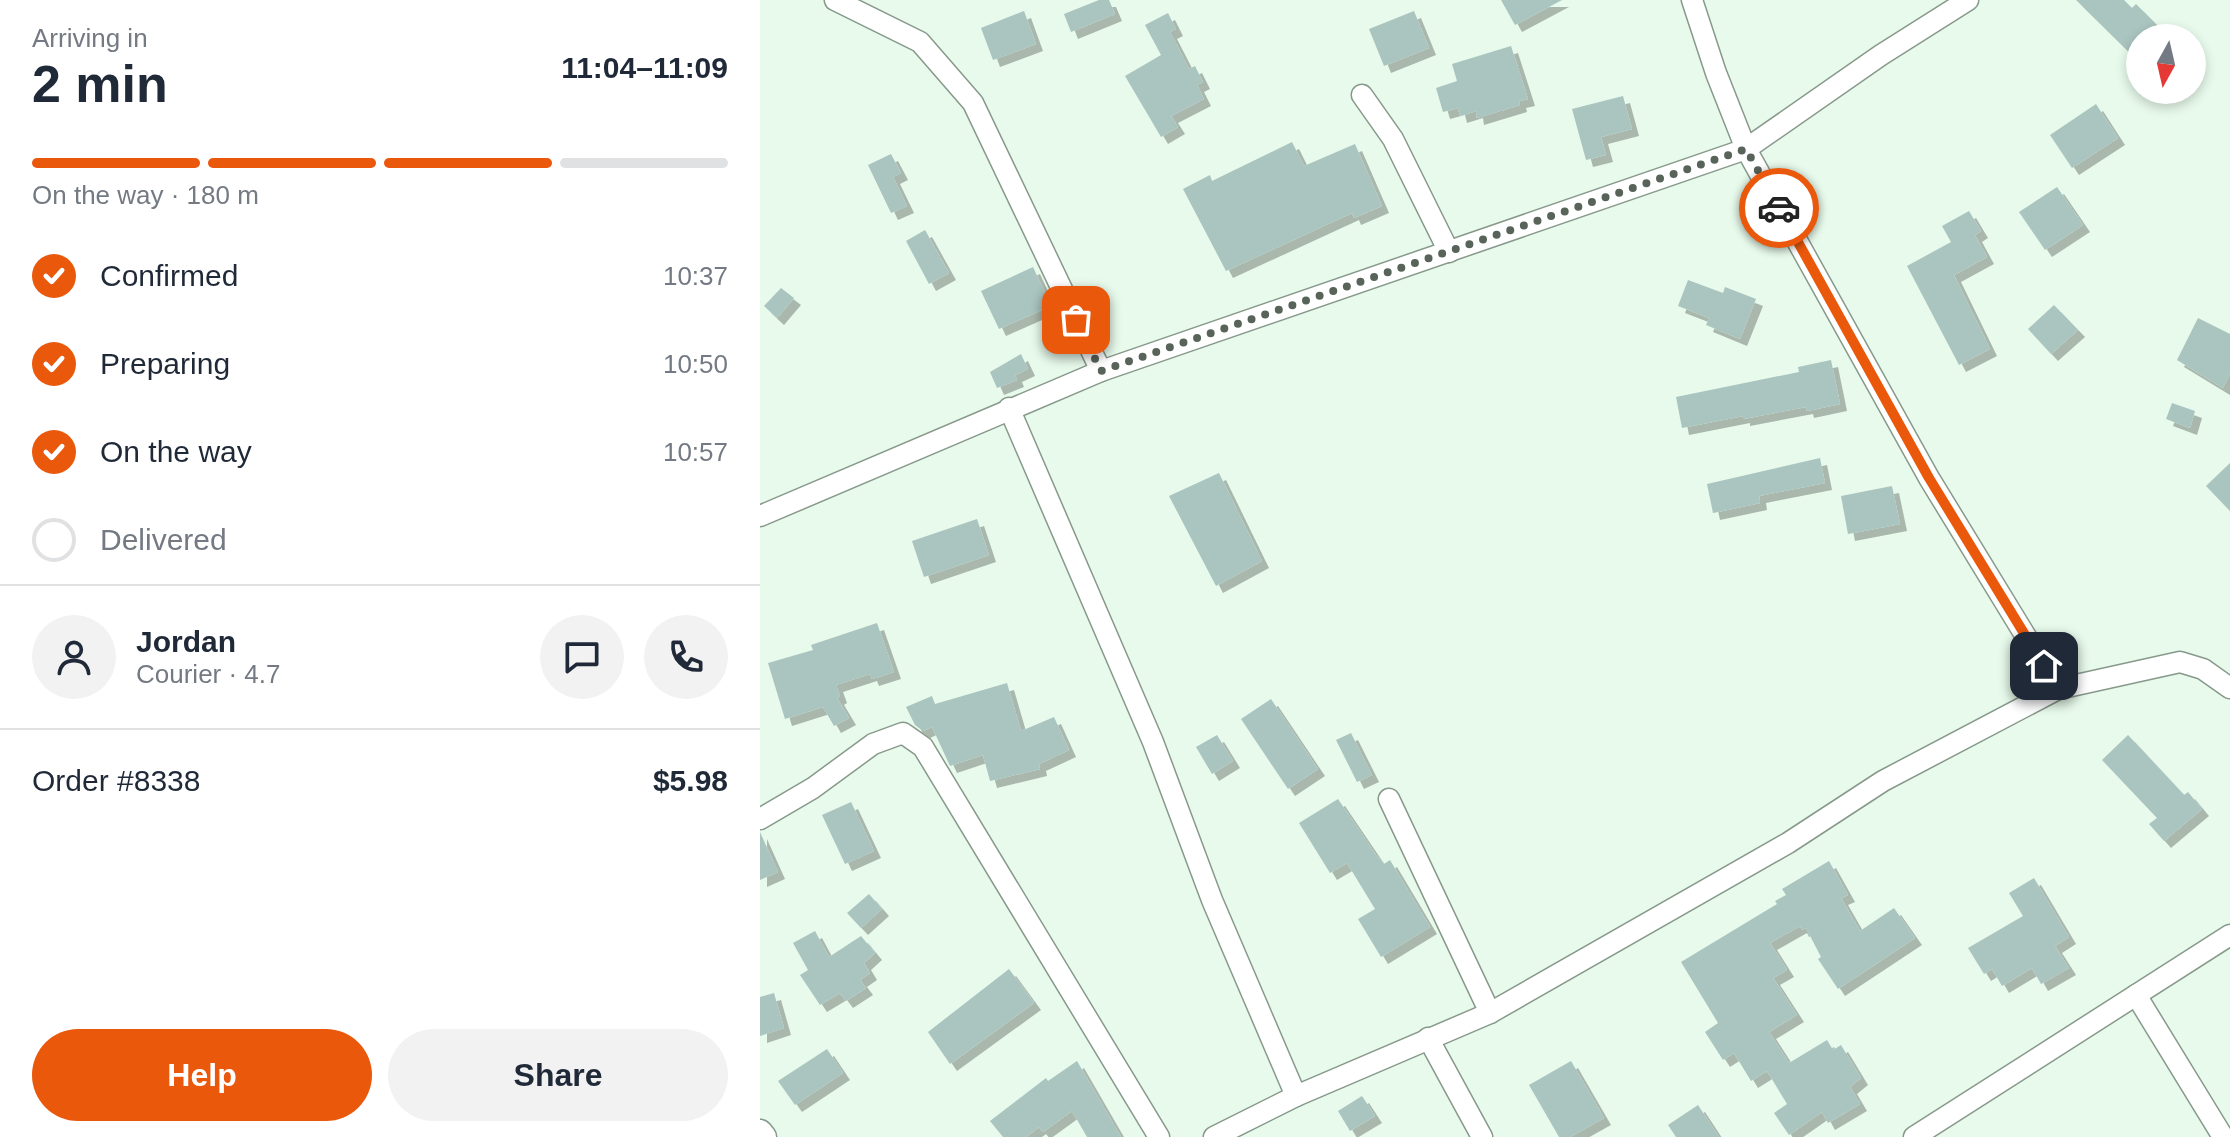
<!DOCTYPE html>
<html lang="en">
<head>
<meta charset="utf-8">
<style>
	:root { --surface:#fff; --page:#f2f2f3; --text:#1f2937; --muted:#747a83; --line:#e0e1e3; --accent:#ea580c }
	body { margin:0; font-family:Arial,sans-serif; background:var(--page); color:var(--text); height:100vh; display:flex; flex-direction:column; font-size:30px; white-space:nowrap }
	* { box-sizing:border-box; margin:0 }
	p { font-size:26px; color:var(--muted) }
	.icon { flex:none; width:44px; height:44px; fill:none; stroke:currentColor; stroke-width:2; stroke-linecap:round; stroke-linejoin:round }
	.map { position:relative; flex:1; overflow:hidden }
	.drawer { display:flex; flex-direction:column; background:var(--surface); width:760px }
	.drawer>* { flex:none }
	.needle { width:52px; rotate:188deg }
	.buttons { position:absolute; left:1366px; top:24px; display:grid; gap:16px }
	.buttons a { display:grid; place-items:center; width:80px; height:80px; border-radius:50%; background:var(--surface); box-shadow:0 4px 12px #0003; font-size:40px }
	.pin { position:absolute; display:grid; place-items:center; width:68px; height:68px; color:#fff; margin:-34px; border-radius:16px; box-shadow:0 4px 12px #0006 }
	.courier { position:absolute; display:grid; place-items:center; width:80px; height:80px; margin:-40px; border:6px solid #ea580c; border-radius:50%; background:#fff; color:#222; box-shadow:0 2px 10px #0007 }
	.headline em { font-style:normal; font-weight:800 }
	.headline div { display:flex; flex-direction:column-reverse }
	.headline { display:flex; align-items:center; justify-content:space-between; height:136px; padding:0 32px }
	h1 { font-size:52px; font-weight:800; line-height:60px }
	.bar { display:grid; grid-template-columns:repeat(4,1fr); gap:12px 8px; align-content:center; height:96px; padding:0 32px }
	.bar i { height:10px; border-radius:6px; background:var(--line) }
	.bar .on { background:var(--accent) }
	.bar p { grid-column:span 4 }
	.line { display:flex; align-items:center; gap:20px; padding:0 32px; border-top:2px solid var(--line) }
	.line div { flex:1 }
	.round { display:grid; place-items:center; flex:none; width:84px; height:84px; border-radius:42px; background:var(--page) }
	ol { padding:0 32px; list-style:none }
	li { display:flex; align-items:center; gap:24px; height:88px }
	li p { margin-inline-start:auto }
	li .icon { padding:8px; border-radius:50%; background:var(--accent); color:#fff; stroke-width:4 }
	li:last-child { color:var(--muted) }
	li i { width:44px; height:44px; border:4px solid var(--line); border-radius:50% }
	.cta { display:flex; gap:16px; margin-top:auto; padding:16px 32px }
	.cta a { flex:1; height:92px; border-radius:48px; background:var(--accent); color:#fff; font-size:32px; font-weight:800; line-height:92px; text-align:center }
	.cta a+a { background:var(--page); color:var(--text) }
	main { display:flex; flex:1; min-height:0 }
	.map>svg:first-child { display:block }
	.building { fill:#aac4c0; filter:url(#shadow) }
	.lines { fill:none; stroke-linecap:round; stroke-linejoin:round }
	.minor-casing { stroke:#87998b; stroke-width:23 }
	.tertiary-casing { stroke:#87998b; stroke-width:27 }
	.minor { stroke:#fff; stroke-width:20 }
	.tertiary { stroke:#fff; stroke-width:24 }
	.done { stroke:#58635a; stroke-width:8; stroke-dasharray:0 14.4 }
	.route { stroke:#ea580c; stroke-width:10 }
</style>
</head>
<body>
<main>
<section class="drawer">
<div class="headline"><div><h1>2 min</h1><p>Arriving in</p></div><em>11:04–11:09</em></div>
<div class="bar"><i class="on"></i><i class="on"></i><i class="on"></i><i></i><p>On the way · 180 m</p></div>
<ol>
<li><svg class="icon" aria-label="check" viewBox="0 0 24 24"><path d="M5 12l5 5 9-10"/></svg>Confirmed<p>10:37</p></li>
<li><svg class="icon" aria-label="check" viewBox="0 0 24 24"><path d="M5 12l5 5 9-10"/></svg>Preparing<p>10:50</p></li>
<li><svg class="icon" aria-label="check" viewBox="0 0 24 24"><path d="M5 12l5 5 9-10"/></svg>On the way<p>10:57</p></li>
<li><i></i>Delivered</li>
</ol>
<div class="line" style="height:144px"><a class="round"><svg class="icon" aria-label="person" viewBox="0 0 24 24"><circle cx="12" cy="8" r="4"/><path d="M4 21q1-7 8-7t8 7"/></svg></a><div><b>Jordan</b><p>Courier · 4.7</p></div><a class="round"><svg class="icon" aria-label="chat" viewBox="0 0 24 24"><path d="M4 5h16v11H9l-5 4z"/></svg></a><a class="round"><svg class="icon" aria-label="phone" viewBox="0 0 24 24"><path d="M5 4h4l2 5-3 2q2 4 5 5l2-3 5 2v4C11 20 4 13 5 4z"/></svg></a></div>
<div class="line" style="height:104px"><div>Order #8338</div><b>$5.98</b></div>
<div class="cta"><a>Help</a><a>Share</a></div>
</section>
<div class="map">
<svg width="1470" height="1137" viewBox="0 0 1470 1137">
	<defs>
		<filter id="shadow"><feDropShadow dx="7" dy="7" stdDeviation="0" flood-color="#0004"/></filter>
	</defs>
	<rect width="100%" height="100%" fill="#e7faeb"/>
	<!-- building -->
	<g class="building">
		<path d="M339,0H349L355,14L311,32L304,14Z"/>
		<path d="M741,0H802L755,25Z"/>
		<path d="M1316,0H1364L1372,8L1376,4L1395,23L1389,30L1397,38H1380V63Z"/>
		<path d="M264,11L276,44L233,60L221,28Z"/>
		<path d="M654,11L669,48L624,66L609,29Z"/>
		<path d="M408,13L416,29L410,32L429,69L435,66L443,82L437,85L444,99L411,116L418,127L401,137L365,76L401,55L385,25Z"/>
		<path d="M751,46L768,99L759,101L760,105L717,118L716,111L700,116L698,108L683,112L676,88L697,81L692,64Z"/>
		<path d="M863,96L872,129L841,137L846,155L826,160L812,109Z"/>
		<path d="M1336,104L1358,138L1312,168L1290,135Z"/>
		<path d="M532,142L544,166L595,144L622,206L594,218L592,213L466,271L423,189L450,175L452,181Z"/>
		<path d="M131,154L141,173L133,177L147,206L131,213L108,165Z"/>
		<path d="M1297,187L1323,225L1285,250L1259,212Z"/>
		<path d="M1209,211L1221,231L1215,235L1227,257L1194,275L1230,349L1199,365L1147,266L1191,242L1182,226Z"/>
		<path d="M165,230L189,273L169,284L146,241Z"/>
		<path d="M273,267L291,306L239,329L221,291Z"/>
		<path d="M928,280L963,293L965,287L996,299L980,339L946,325L949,318L918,306Z"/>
		<path d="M21,288L34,298L17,318L4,306Z"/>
		<path d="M1294,305L1318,330L1291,354L1268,329Z"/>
		<path d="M1438,318L1470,334V374L1463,388L1417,360Z"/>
		<path d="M261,354L268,369L255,375L257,380L237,388L230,372Z"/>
		<path d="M1071,360L1080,404L1047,411L1046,407L983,419V416L922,428L916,397L1039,372L1038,367Z"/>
		<path d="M1412,403L1435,411L1430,428L1406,419Z"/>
		<path d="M1060,458L1065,483L999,496L1000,503L953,513L947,484Z"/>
		<path d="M1470,463V511L1446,486Z"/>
		<path d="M459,473L502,561L456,586L409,496Z"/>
		<path d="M1132,486L1140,524L1088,534L1081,496Z"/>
		<path d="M217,519L229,555L164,577L152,541Z"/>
		<path d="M117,623L134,672L112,679L110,674L76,685L80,696L77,698L89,718L74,726L63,707L25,719L8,663L53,650L51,645Z"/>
		<path d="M247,683L261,731L294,717L309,750L279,764L280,769L230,781L223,755L190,766L172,727L163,731L155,725L146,707L172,696L175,704Z"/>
		<path d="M511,699L558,769L528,789L481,719Z"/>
		<path d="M591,733L612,775L597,782L576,740Z"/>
		<path d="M457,735L473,761L452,774L436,747Z"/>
		<path d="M1368,735L1424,795L1428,792L1442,809L1404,841L1389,824L1397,818L1342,760Z"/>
		<path d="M578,799L616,855L624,864L630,860L670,927L621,957L598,919L615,909L587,863L570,873L539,823Z"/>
		<path d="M91,802L114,851L85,864L62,815Z"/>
		<path d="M0,832L18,872L0,880Z"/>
		<path d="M1069,861L1088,895L1081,898L1100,931L1134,908L1155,938L1078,989L1058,959L1061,957L1046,928L1042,930L1040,926L1010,943L1027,970L1013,978L1037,1015L1009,1032L1029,1063L1067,1040L1073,1050L1081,1045L1101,1078L1090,1087L1100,1104L1068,1123L1062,1112L1029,1135L1014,1113L1027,1104L1007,1071L991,1081L974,1053L963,1060L945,1032L958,1023L921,962L1017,904L1015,901L1026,895L1022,889Z"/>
		<path d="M1274,878L1309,937L1295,946L1309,968L1281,984L1272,968L1242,986L1232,969L1224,974L1208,948L1263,916L1249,893Z"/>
		<path d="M109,894L122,909L101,928L87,913Z"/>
		<path d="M55,931L69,957L101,936L115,953L104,963L110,973L100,980L106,988L86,1001L80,993L60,1005L40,975L48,970L33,943Z"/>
		<path d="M249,969L274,1003L190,1064L168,1032Z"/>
		<path d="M14,993L24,1028L0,1036V997Z"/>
		<path d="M67,1049L83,1073L35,1105L18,1081Z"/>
		<path d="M317,1061L361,1137H327L312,1111L283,1132L279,1127L266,1137H243L230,1121L286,1078L288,1081Z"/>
		<path d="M811,1061L844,1118L810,1137H799L769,1085Z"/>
		<path d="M602,1096L615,1116L590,1131L578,1111Z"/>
		<path d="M938,1105L959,1137H916L908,1125Z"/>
	</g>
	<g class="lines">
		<defs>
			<g id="minor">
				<path d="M75,0L160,42L213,103L341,371"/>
				<path d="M932,0L956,73L986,149L1169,478L1298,689L1420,662L1443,669L1470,688"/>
				<path d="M602,95L633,139L689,252"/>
				<path d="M249,408L393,742L452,900L536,1096"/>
				<path d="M0,516L341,371L986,149L1121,55L1208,0"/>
				<path d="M629,799L730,1013"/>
				<path d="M0,819L53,788L113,744L143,733L163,747L399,1137"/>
				<path d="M1376,995L1463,1137"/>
				<path d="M668,1038L722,1137"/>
				<path d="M454,1137L536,1096L730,1013L1028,843L1123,781L1298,689"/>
				<path d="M1154,1137L1470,935"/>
			</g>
			<path id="tertiary" d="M0,1132L4,1137"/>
		</defs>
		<!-- minor casing -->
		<use href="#minor" class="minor-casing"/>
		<!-- tertiary casing -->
		<use href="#tertiary" class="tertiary-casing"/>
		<!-- minor -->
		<use href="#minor" class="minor"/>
		<!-- tertiary -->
		<use href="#tertiary" class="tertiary"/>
	</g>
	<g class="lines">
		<!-- done -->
		<path class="done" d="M316,320L341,371L986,149L1019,208"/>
		<!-- route -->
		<path class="route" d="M1019,208L1169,478L1284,666"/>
	</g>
</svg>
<div class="buttons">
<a><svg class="needle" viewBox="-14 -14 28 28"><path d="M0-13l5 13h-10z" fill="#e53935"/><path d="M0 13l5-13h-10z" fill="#747a83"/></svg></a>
</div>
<div class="pin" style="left:316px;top:320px;background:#ea580c"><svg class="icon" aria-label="bag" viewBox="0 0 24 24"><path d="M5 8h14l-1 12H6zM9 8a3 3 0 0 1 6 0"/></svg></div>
<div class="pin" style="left:1284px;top:666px;background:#1f2937"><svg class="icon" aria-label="home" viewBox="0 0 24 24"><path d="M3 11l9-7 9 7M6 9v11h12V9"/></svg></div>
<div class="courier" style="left:1019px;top:208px"><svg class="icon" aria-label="car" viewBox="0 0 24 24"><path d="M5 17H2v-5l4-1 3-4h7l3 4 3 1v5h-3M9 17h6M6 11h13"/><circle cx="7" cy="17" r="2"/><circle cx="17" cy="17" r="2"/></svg></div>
</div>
</main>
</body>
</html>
